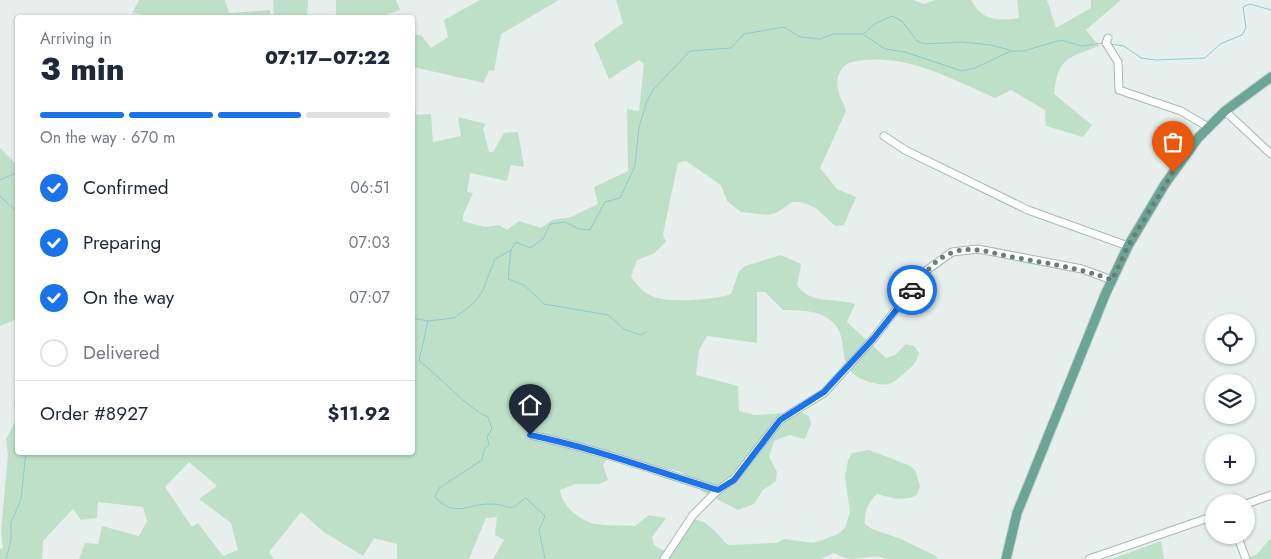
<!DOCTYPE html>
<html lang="en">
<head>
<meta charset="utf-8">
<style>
	:root { --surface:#fff; --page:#f2f2f3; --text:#1f2937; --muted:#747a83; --line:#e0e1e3; --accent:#1a73e8 }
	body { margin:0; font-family:Jost,sans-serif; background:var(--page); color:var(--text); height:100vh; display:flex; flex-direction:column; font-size:19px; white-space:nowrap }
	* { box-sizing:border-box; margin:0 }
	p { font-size:16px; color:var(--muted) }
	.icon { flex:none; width:28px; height:28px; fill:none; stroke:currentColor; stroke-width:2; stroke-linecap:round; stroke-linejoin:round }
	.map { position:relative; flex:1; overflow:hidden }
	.details { position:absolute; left:15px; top:15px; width:400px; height:440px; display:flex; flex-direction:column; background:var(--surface); border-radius:5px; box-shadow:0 1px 4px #0004 }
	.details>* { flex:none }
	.buttons { position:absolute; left:1205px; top:314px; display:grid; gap:10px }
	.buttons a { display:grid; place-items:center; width:50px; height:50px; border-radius:50%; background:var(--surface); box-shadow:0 1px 4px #0004; font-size:25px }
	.pin { position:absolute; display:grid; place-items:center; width:42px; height:42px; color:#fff; margin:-51px -21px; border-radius:50% 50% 50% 0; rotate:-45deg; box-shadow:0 0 5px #0007 }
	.pin .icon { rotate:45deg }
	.courier { position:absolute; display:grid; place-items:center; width:50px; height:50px; margin:-25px; border:4px solid #1a73e8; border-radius:50%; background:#fff; color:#222; box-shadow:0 1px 6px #0007 }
	.summary em { font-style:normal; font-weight:800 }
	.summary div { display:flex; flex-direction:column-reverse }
	.summary { display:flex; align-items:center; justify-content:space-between; height:85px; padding:0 25px }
	h1 { font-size:32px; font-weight:800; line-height:38px }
	.bar { display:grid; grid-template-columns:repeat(4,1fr); gap:8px 5px; align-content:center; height:60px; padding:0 25px }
	.bar i { height:6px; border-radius:4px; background:var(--line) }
	.bar .on { background:var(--accent) }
	.bar p { grid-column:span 4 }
	.line { display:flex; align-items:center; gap:12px; padding:0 25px; border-top:1px solid var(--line) }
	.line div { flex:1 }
	ol { padding:0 25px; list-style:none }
	li { display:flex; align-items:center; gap:15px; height:55px }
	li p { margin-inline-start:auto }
	li .icon { padding:5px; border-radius:50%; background:var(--accent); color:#fff; stroke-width:4 }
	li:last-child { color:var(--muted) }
	li i { width:28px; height:28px; border:2px solid var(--line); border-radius:50% }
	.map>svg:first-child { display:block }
	.green { fill:#bfe0c8; fill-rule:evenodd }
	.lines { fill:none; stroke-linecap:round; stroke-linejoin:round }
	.stream { stroke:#8ec9d4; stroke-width:1 }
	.minor-casing { stroke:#a8b8b2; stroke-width:9 }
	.major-casing { stroke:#c2cac8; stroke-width:11 }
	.minor { stroke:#fff; stroke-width:7 }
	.major { stroke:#6aa596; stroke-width:9 }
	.done { stroke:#687f78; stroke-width:5; stroke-dasharray:0 9 }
	.route { stroke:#1a73e8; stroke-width:6 }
</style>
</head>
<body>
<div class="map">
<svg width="1271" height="559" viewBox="0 0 1271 559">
	<rect width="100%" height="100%" fill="#e6efeb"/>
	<!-- green -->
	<g class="green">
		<path d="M139,0H225L229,13L270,10L271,17L166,18L132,13Z"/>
		<path d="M273,0H308L307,16L274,17Z"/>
		<path d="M336,0H396L400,10L379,17H336Z"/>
		<path d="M480,0H559L501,34L494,71L489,70L484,83L413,67V35H421L431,48L448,37L444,20Z"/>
		<path d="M616,0H913L924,4L936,0H971C982,21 998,21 1019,18L1017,0H1047L1056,28L1091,8V0H1121L1086,30L1099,46C1068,58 1058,57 1054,94L1092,125L1083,137L1046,126L1045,110L1011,90L995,98C950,78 903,51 852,62C841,65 835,78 838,89C839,96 844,104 846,111L820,168L837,189L856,197L844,225L835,226L816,208L801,202H792L778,212L769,215L741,212L727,201L721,185L686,161L678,163L663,234L666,242L653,254L637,260L631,277C638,286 643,293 654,297C668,303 717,300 731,294L739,271L745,266L781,255L801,264L797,285C808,304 837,298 855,304L847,322L886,358L895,355L906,344L914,346L919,353C917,364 909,369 901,376C891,385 886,386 874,383C828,373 855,338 830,320C816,309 799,311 783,310L765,292H757V343L707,336L699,350L696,375L738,386L739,411L755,415L801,412L809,416L811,424L805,439L789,435L774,441L769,457L777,472L776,481L763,490L754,504L738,510L701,491L697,483L681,472L615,456L607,458L603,465L608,480L600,484H575L560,490C561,505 580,521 595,524C608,526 622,525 635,526L649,515L666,518L652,537L654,545L662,550H671L687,520C706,516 716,533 728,545L776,543L784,539L814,543L838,534L845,528L850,512L845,477L848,460L852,453L869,450L908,465L915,470L920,486L917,495C904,502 891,498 877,494C868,502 864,512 865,524L872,529L901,539L936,556L938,559H887C876,554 862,559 850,559C844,558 839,555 834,553L820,559H493L504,540L495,535L497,517L486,518L469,559H397V544L374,538L363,556L324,532L301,512L269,552L274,559H79L85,543L98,544L102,526L139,536L147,521L143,507L98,502L97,518L81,520L73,509L43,541L42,559H0V549L3,548L1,532L8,454L6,439L16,420L14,402L17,398L18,452H412L413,103L415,105L416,115L431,114L433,142L461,136L458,117L486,124L483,129L489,152H493L504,133L518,132L524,167L511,165L507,181L470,173L467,192L473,193L463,215V221L485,227L499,225L507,230L519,221L541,228L552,220L571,217L598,204L594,187L628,171L627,109L639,111L644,64L639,60L609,79L594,44L623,23ZM189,462L217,486L199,499L231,523L238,550L223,556L198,523L192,527L165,487Z"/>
		<path d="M0,148L18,166L17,319L0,326Z"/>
		<path d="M1271,538V559H1243L1256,555Z"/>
		<path d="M1161,541L1164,559H1112Z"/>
	</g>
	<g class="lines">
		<!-- stream -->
		<g class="stream">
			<path d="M864,33L876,23L892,16L902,21L917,41L925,44L962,42L991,45L1010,50"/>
			<path d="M1110,44L1124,46L1141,58L1156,60L1205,58L1220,44L1242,35L1246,28L1243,7L1250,4L1271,10"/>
			<path d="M0,180L18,172"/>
			<path d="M0,196L18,213"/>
			<path d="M511,250L508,279L524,285L544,304L608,315L624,329L640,335L646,332"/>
			<path d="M412,318L428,321L419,361C441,377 465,407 488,417L492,429L487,437L489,444L484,450L482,460L439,488L435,497C456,519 467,503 492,504C498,504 505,506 512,508L526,498L545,516L539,530L545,559"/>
			<path d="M428,321L454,318L474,303L482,292L495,259L511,250L516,242L530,248L543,239L550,224L565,222L579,229L590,230L605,202L620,198L635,166L639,127L647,101L653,90L690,51L731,48L744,34L784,27L800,37L820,39L834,34H863L885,49L905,52L962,71L975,68L1011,51H1024L1061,40L1081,46L1103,43"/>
			<path d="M6,559L11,540V523L21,499L26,452"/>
		</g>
		<defs>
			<g id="minor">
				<path d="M1108,38L1106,43L1118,62L1119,90L1181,111L1208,127"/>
				<path d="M1225,111L1271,154"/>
				<path d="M884,136L905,150L1028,210L1128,246"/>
				<path d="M530,435C594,448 655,471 718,490L734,479L780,420L824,393L873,339L927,270L952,252L978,249L1082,269L1112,280"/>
				<path d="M1246,504L1271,495"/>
				<path d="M1237,535L1246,559"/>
				<path d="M664,559L693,515L718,490"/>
				<path d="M1089,559L1214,516"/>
			</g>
			<path id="major" d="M1006,559L1017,513L1032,476L1105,295L1128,246L1165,184L1198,138L1225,111L1271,77"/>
		</defs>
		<!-- minor casing -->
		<use href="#minor" class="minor-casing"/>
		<!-- major casing -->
		<use href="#major" class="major-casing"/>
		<!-- minor -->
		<use href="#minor" class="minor"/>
		<!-- major -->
		<use href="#major" class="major"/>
	</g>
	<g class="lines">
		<!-- done -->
		<path class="done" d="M912,290C923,276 933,260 951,253C974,244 995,255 1018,258C1051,264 1080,268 1112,280L1128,246L1173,172"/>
		<!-- route -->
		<path class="route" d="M530,435C594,448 655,471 718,490L734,480L780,420L824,392L873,339L912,290"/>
	</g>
</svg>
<div class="buttons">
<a><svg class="icon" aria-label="locate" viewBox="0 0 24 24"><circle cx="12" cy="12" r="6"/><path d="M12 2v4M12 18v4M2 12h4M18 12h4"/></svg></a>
<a><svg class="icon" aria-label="layers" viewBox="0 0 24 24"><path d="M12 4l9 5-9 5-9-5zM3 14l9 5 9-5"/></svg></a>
<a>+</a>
<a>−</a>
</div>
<div class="pin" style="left:1173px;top:172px;background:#ea580c"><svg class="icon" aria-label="bag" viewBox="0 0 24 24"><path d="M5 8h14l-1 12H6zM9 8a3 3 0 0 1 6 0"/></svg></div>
<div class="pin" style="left:530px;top:435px;background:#1f2937"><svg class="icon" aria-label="home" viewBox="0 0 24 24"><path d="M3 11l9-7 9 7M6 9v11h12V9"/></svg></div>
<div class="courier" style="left:912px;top:290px"><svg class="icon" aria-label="car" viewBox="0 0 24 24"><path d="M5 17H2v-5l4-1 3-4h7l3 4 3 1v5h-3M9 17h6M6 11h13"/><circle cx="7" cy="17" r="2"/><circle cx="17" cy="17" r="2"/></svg></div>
<section class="details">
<div class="summary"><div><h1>3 min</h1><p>Arriving in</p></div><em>07:17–07:22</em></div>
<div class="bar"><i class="on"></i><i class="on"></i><i class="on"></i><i></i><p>On the way · 670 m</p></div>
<ol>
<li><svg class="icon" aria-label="check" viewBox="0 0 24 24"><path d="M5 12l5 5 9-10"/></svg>Confirmed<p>06:51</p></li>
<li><svg class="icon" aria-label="check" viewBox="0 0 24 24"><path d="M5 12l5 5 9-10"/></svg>Preparing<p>07:03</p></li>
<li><svg class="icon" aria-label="check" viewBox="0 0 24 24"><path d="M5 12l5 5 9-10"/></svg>On the way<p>07:07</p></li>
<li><i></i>Delivered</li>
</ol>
<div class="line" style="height:65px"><div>Order #8927</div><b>$11.92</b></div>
</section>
</div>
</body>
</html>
